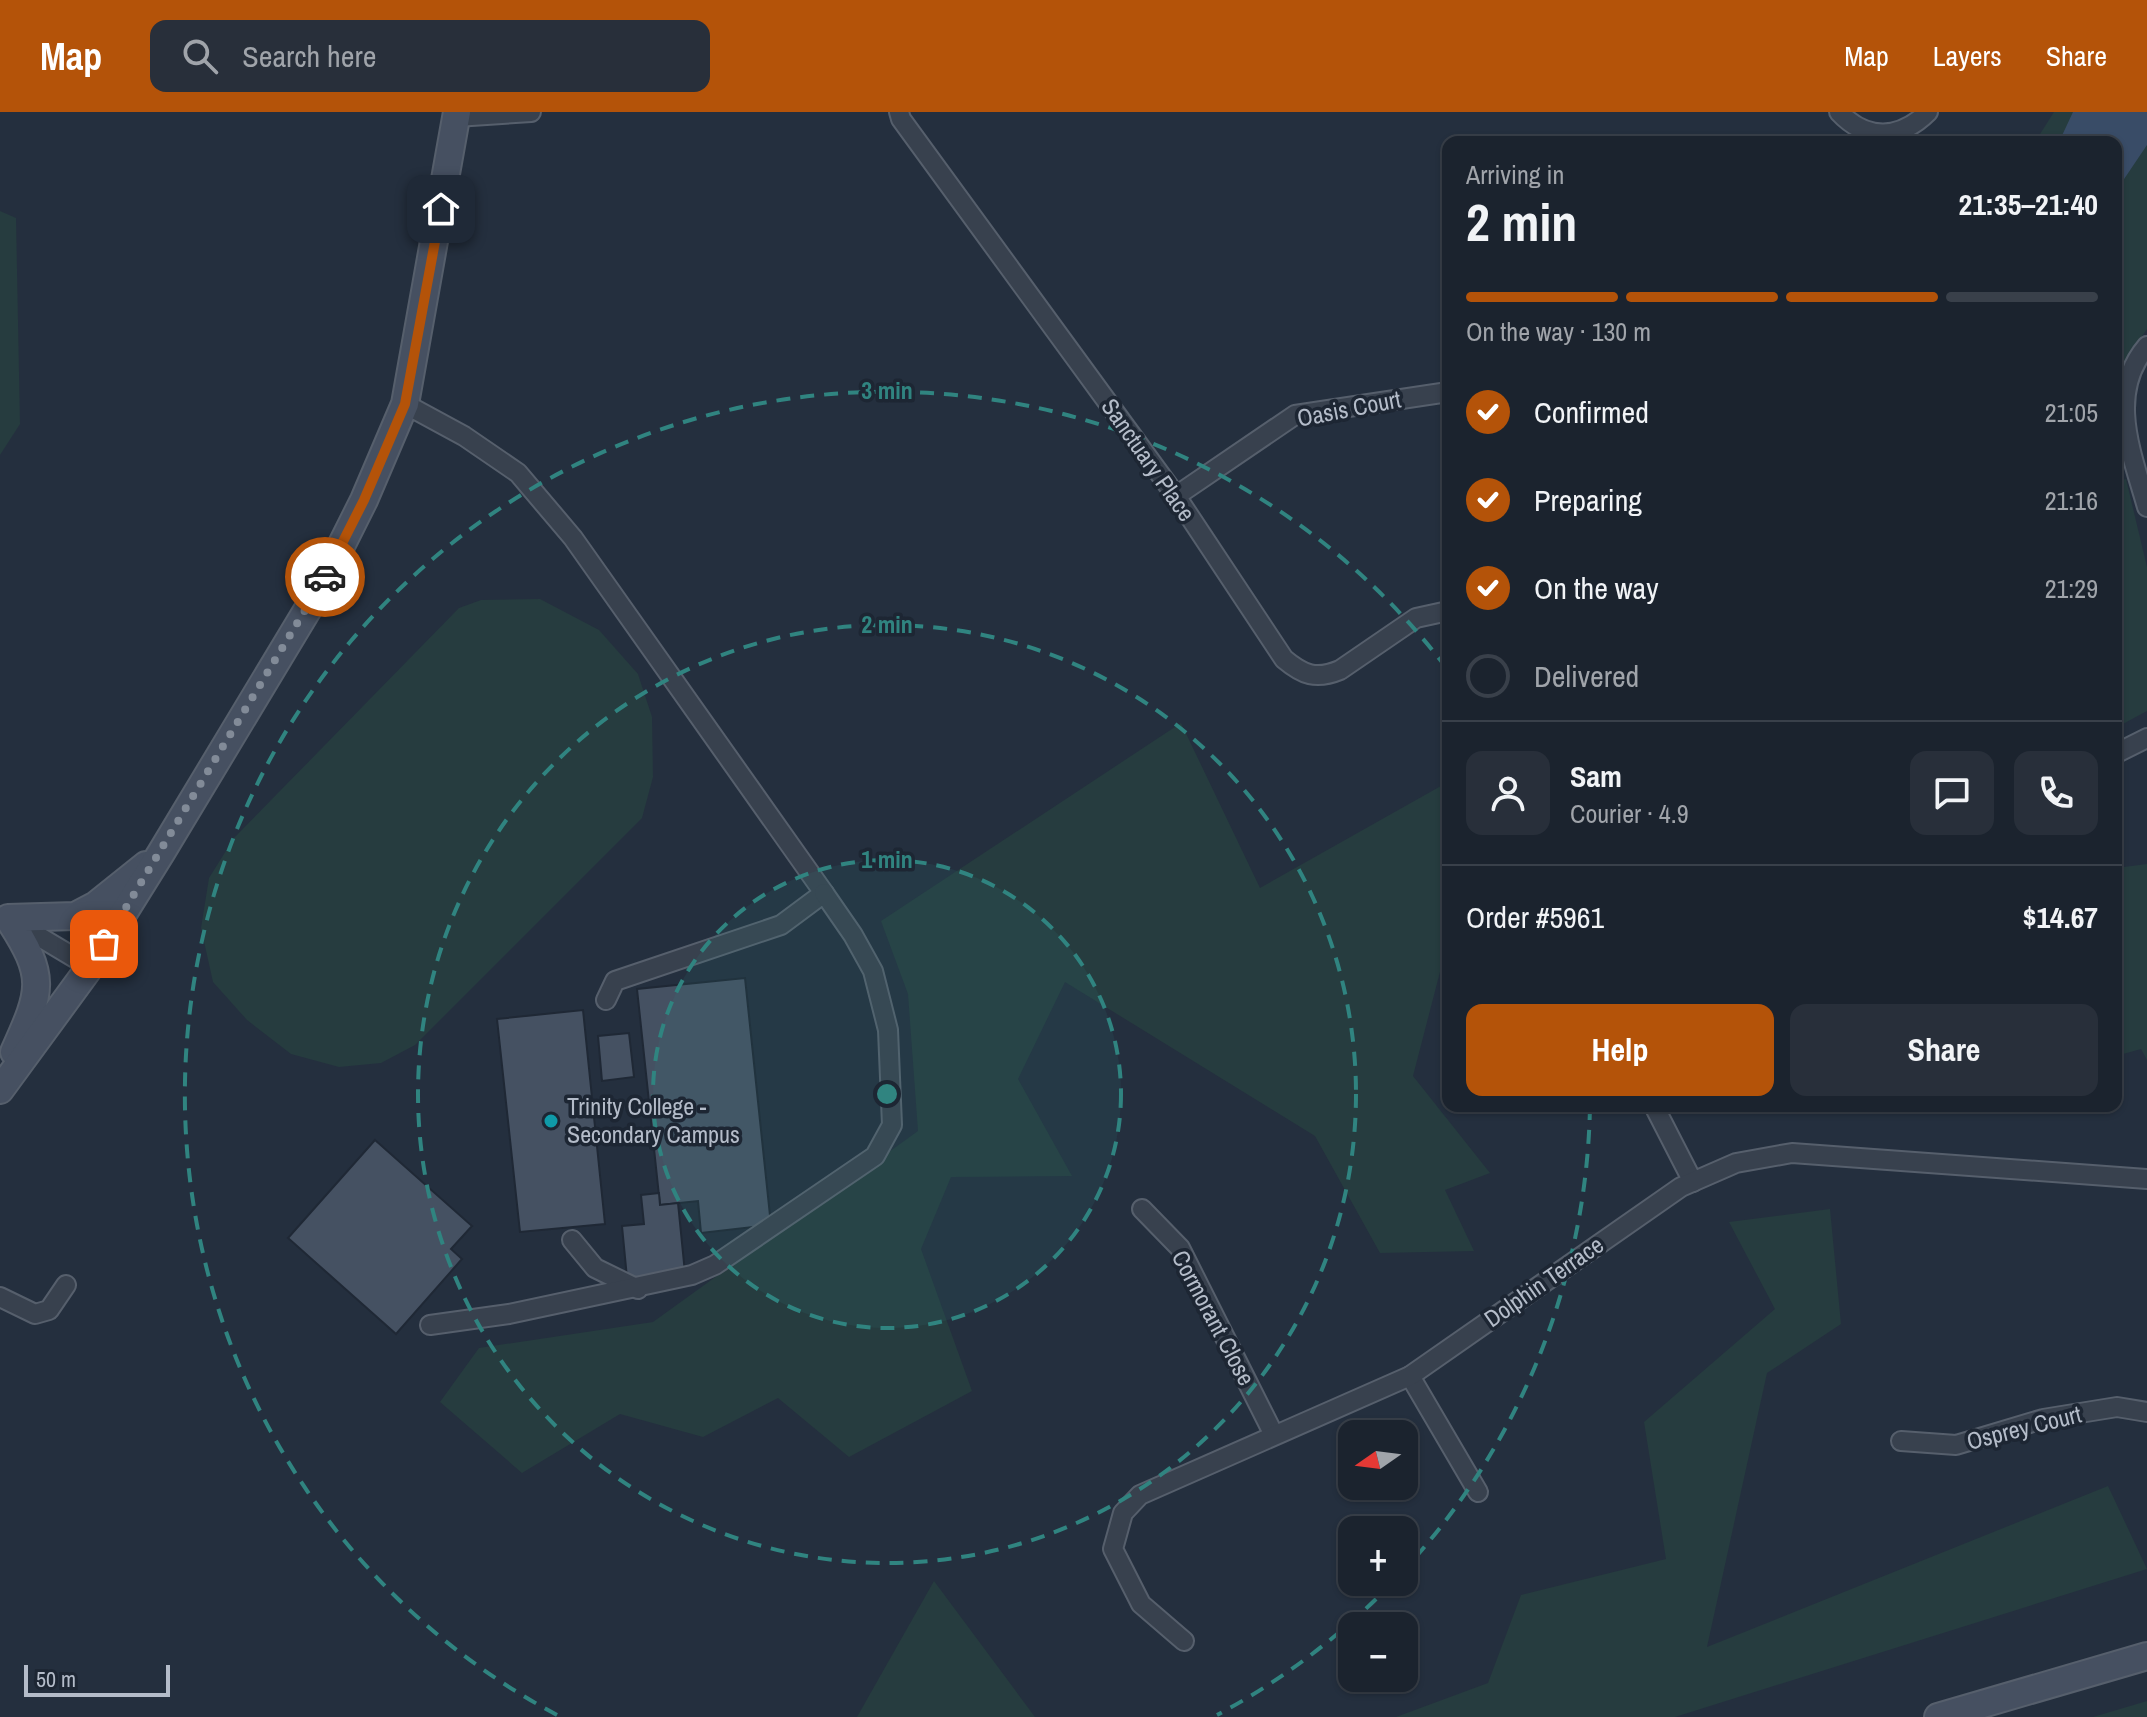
<!DOCTYPE html>
<html lang="en">
<head>
<meta charset="utf-8">
<style>
	:root { --surface:#1b232e; --page:#282f3a; --text:#f1f3f6; --muted:#a0a4aa; --line:#39404a; --accent:#b45309 }
	body { margin:0; font-family:"Archivo Narrow",sans-serif; background:var(--page); color:var(--text); height:100vh; display:flex; flex-direction:column; font-size:30px; white-space:nowrap }
	* { box-sizing:border-box; margin:0 }
	p { font-size:26px; color:var(--muted) }
	.icon { flex:none; width:44px; height:44px; fill:none; stroke:currentColor; stroke-width:2; stroke-linecap:round; stroke-linejoin:round }
	.map { position:relative; flex:1; overflow:hidden }
	.drawer { position:absolute; left:1442px; top:24px; width:680px; height:976px; display:flex; flex-direction:column; background:var(--surface); border-radius:16px; box-shadow:0 2px 6px #0004,0 0 0 2px var(--line) }
	.drawer>* { flex:none }
	.needle { width:52px; rotate:256deg }
	.tools { position:absolute; left:1338px; top:1308px; display:grid; gap:16px }
	.tools a { display:grid; place-items:center; width:80px; height:80px; border-radius:16px; background:var(--surface); box-shadow:0 2px 6px #0004,0 0 0 2px var(--line); font-size:40px }
	.scale { position:absolute; left:24px; bottom:20px; width:146px; box-sizing:border-box; padding-left:8px; border:4px solid #b4bcc9; border-top:0; font-size:22px; line-height:28px; white-space:nowrap; color:#b4bcc9; -webkit-text-stroke:6px #1d2633; paint-order:stroke }
	.pin { position:absolute; display:grid; place-items:center; width:68px; height:68px; color:#fff; margin:-34px; border-radius:16px; box-shadow:0 4px 12px #0006 }
	.courier { position:absolute; display:grid; place-items:center; width:80px; height:80px; margin:-40px; border:6px solid #b45309; border-radius:50%; background:#fff; color:#222; box-shadow:0 2px 10px #0007 }
	.headline em { font-style:normal; font-weight:800 }
	.headline div { display:flex; flex-direction:column-reverse }
	.headline { display:flex; align-items:center; justify-content:space-between; height:136px; padding:0 24px }
	h1 { font-size:52px; font-weight:800; line-height:60px }
	.bar { display:grid; grid-template-columns:repeat(4,1fr); gap:12px 8px; align-content:center; height:96px; padding:0 24px }
	.bar i { height:10px; border-radius:6px; background:var(--line) }
	.bar .current { background:var(--accent) }
	.bar p { grid-column:span 4 }
	.line { display:flex; align-items:center; gap:20px; padding:0 24px; border-top:2px solid var(--line) }
	.line div { flex:1 }
	.round { display:grid; place-items:center; flex:none; width:84px; height:84px; border-radius:16px; background:var(--page) }
	ol { padding:0 24px; list-style:none }
	li { display:flex; align-items:center; gap:24px; height:88px }
	li p { margin-inline-start:auto }
	li .icon { padding:8px; border-radius:50%; background:var(--accent); color:#fff; stroke-width:4 }
	li:last-child { color:var(--muted) }
	li i { width:44px; height:44px; border:4px solid var(--line); border-radius:50% }
	.primary-button { display:flex; gap:16px; margin-top:auto; padding:16px 24px }
	.primary-button a { flex:1; height:92px; border-radius:16px; background:var(--accent); color:#fff; font-size:32px; font-weight:800; line-height:92px; text-align:center }
	.primary-button a+a { background:var(--page); color:var(--text) }
	header { display:flex; align-items:center; gap:48px; box-sizing:border-box; height:112px; padding:0 40px; background:var(--accent); color:#fff }
	header strong { font-size:38px }
	nav { display:flex; gap:44px; margin-inline-start:auto; font-size:28px }
	.search { width:560px; height:72px; background:var(--page); display:flex; align-items:center; gap:20px; box-sizing:border-box; padding:0 28px; border-radius:16px; color:var(--muted); font-size:30px }
	.map>svg:first-child { display:block }
	.green { fill:#263c3f }
	.water { fill:#394c67 }
	.building { fill:#455162; stroke:#1f2835; stroke-width:2 }
	.lines { fill:none; stroke-linecap:round; stroke-linejoin:round }
	.minor-casing { stroke:#565f6c; stroke-width:22 }
	.secondary-casing { stroke:#565f6c; stroke-width:30 }
	.minor { stroke:#38414e; stroke-width:18 }
	.secondary { stroke:#465061; stroke-width:26 }
	.done { stroke:#828b98; stroke-width:8; stroke-dasharray:0 14.4 }
	.route { stroke:#b45309; stroke-width:10 }
	.ring { fill:none; stroke:#308480; stroke-width:4; stroke-dasharray:14 10 }
	.culture-dot { fill:#0f9aa8; stroke:#1d2633; stroke-width:3 }
	.labels { text-anchor:middle; stroke-width:7; stroke-linejoin:round; paint-order:stroke }
	.street-label { font-size:24px; fill:#b4bcc9; stroke:#1d2633 }
	.poi-label { font-size:24px; fill:#b4bcc9; stroke:#1d2633; text-anchor:start }
	.centre { fill:#308480; stroke:#1d2633; stroke-width:4 }
	.ring-label { font-size:24px; text-anchor:middle; font-weight:bold; fill:#308480; stroke:#1d2633; stroke-width:7; stroke-linejoin:round; paint-order:stroke }
</style>
</head>
<body>
<header>
<strong>Map</strong>
<div class="search"><svg class="icon" aria-label="search" viewBox="0 0 24 24"><circle cx="10" cy="10" r="6"/><path d="M15 15l6 6"/></svg>Search here</div>
<nav><a>Map</a><a>Layers</a><a>Share</a></nav>
</header>
<div class="map">
<svg width="2147" height="1605" viewBox="0 0 2147 1605">
	<rect width="100%" height="100%" fill="#242f3e"/>
	<!-- green -->
	<g class="green">
		<path d="M2054,0H2147V217L2119,258L2116,284V30H2035Z"/>
		<path d="M0,99L16,106L20,312L0,343Z"/>
		<path d="M2126,367L2147,455V599L2119,614L2116,606V370Z"/>
		<path d="M540,487L599,518L638,562L652,605L653,665L642,706L415,933L381,951L339,955L291,942L247,908L213,870L201,816L209,766L234,726L459,496L481,488Z"/>
		<path d="M1181,611L1260,776L1448,670V829L1413,964L1490,1061L1445,1078L1474,1139L1380,1141L1315,1024L1065,870L1018,967L1072,1064L951,1065L921,1137L972,1279L849,1345L778,1286L703,1325L620,1302L522,1361L440,1290L479,1236L653,1210L918,1019L908,882L881,809Z"/>
		<path d="M2147,752V948L2141,937L2116,944V756Z"/>
		<path d="M1830,1097L1841,1212L1767,1261L1707,1535L2108,1374L2147,1457L1675,1605H1396L1488,1571L1521,1483L1666,1447L1644,1310L1775,1197L1729,1110Z"/>
		<path d="M934,1469L1035,1605H857Z"/>
		<path d="M2147,1589V1605H2093Z"/>
	</g>
	<!-- water -->
	<path class="water" d="M2073,0H2147V33L2116,79V30H2059Z"/>
	<!-- building -->
	<g class="building">
		<path d="M745,866L771,1113L701,1121L698,1089L660,1093L637,877Z"/>
		<path d="M583,898L605,1112L520,1120L497,907Z"/>
		<path d="M629,921L634,965L602,969L598,924Z"/>
		<path d="M375,1028L472,1114L451,1137L462,1147L396,1222L288,1126Z"/>
		<path d="M659,1081L660,1093L678,1091L685,1161L627,1166L622,1114L644,1112L641,1083Z"/>
	</g>
	<g class="lines">
		<defs>
			<g id="minor">
				<path d="M899,0L901,7L1176,384L1284,547C1303,563 1316,568 1340,558L1416,506L1448,499"/>
				<path d="M1839,0C1866,29 1900,28 1928,0"/>
				<path d="M456,5L531,0"/>
				<path d="M2147,234C2106,282 2132,342 2147,395"/>
				<path d="M405,292L464,324L518,361L573,426L824,781L781,813L615,869L606,888"/>
				<path d="M1176,384L1295,303L1448,280"/>
				<path d="M2117,641L2147,626"/>
				<path d="M13,809L90,855"/>
				<path d="M1654,994L1693,1070"/>
				<path d="M1142,1097L1180,1136L1274,1323"/>
				<path d="M572,1128L595,1156L638,1177"/>
				<path d="M0,1185L35,1202L49,1198L66,1173"/>
				<path d="M430,1213L509,1202L692,1163L715,1153L875,1044L892,1013L888,918L873,859L853,823L824,781"/>
				<path d="M1410,1264L1478,1380"/>
				<path d="M1901,1329L1956,1333L2043,1307L2117,1295L2147,1300"/>
				<path d="M1184,1529L1141,1492L1113,1437L1123,1401L1140,1383L1410,1264L1681,1075L1736,1051L1792,1041L2147,1067"/>
			</g>
			<g id="secondary">
				<path d="M14,940C42,878 47,865 8,806L75,804L96,793L146,753"/>
				<path d="M0,978L90,855L161,741L317,482L364,388L405,292L457,0"/>
				<path d="M1938,1605L2147,1544"/>
			</g>
		</defs>
		<!-- minor casing -->
		<use href="#minor" class="minor-casing"/>
		<!-- secondary casing -->
		<use href="#secondary" class="secondary-casing"/>
		<!-- minor -->
		<use href="#minor" class="minor"/>
		<!-- secondary -->
		<use href="#secondary" class="secondary"/>
	</g>
	<g class="lines">
		<!-- done -->
		<path class="done" d="M104,832L325,465"/>
		<!-- route -->
		<path class="route" d="M325,465L364,388L405,292L441,97"/>
	</g>
	<!-- distance rings -->
	<circle cx="887" cy="982" r="234" fill="#308480" fill-opacity=".12"/>
	<g class="ring">
		<circle cx="887" cy="982" r="234"/>
		<circle cx="887" cy="982" r="469"/>
		<path d="M1590 994A703 703 0 0 1 1405 1457M1393 1470A703 703 0 0 1 1217 1603M557 1603A703 703 0 1 1 1445 554"/>
	</g>
	<!-- markers -->
	<circle class="culture-dot" cx="551" cy="1009" r="8"/>
	<g class="labels">
		<!-- street labels -->
		<g class="street-label">
			<text transform="translate(1349 297) rotate(-11)" y="8">Oasis Court</text>
			<text transform="translate(1148 348) rotate(55)" y="8">Sanctuary Place</text>
			<text transform="translate(1544 1170) rotate(-35)" y="8">Dolphin Terrace</text>
			<text transform="translate(1213 1206) rotate(62)" y="8">Cormorant Close</text>
			<text transform="translate(2024 1316) rotate(-14)" y="8">Osprey Court</text>
		</g>
		<!-- poi labels -->
		<g class="poi-label">
			<text x="567" y="1003">Trinity College -<tspan x="567" dy="28">Secondary Campus</tspan></text>
		</g>
	</g>
	<circle cx="887" cy="982" r="12" class="centre"/>
	<g class="ring-label">
		<text x="887" y="287">3 min</text>
		<text x="887" y="521">2 min</text>
		<text x="887" y="756">1 min</text>
	</g>
</svg>
<div class="tools">
<a><svg class="needle" viewBox="-14 -14 28 28"><path d="M0-13l5 13h-10z" fill="#e53935"/><path d="M0 13l5-13h-10z" fill="#a0a4aa"/></svg></a>
<a>+</a>
<a>−</a>
</div>
<div class="scale">50 m</div>
<div class="pin" style="left:104px;top:832px;background:#ea580c"><svg class="icon" aria-label="bag" viewBox="0 0 24 24"><path d="M5 8h14l-1 12H6zM9 8a3 3 0 0 1 6 0"/></svg></div>
<div class="pin" style="left:441px;top:97px;background:#1f2937"><svg class="icon" aria-label="home" viewBox="0 0 24 24"><path d="M3 11l9-7 9 7M6 9v11h12V9"/></svg></div>
<div class="courier" style="left:325px;top:465px"><svg class="icon" aria-label="car" viewBox="0 0 24 24"><path d="M5 17H2v-5l4-1 3-4h7l3 4 3 1v5h-3M9 17h6M6 11h13"/><circle cx="7" cy="17" r="2"/><circle cx="17" cy="17" r="2"/></svg></div>
<section class="drawer">
<div class="headline"><div><h1>2 min</h1><p>Arriving in</p></div><em>21:35–21:40</em></div>
<div class="bar"><i class="current"></i><i class="current"></i><i class="current"></i><i></i><p>On the way · 130 m</p></div>
<ol>
<li><svg class="icon" aria-label="check" viewBox="0 0 24 24"><path d="M5 12l5 5 9-10"/></svg>Confirmed<p>21:05</p></li>
<li><svg class="icon" aria-label="check" viewBox="0 0 24 24"><path d="M5 12l5 5 9-10"/></svg>Preparing<p>21:16</p></li>
<li><svg class="icon" aria-label="check" viewBox="0 0 24 24"><path d="M5 12l5 5 9-10"/></svg>On the way<p>21:29</p></li>
<li><i></i>Delivered</li>
</ol>
<div class="line" style="height:144px"><a class="round"><svg class="icon" aria-label="person" viewBox="0 0 24 24"><circle cx="12" cy="8" r="4"/><path d="M4 21q1-7 8-7t8 7"/></svg></a><div><b>Sam</b><p>Courier · 4.9</p></div><a class="round"><svg class="icon" aria-label="chat" viewBox="0 0 24 24"><path d="M4 5h16v11H9l-5 4z"/></svg></a><a class="round"><svg class="icon" aria-label="phone" viewBox="0 0 24 24"><path d="M5 4h4l2 5-3 2q2 4 5 5l2-3 5 2v4C11 20 4 13 5 4z"/></svg></a></div>
<div class="line" style="height:104px"><div>Order #5961</div><b>$14.67</b></div>
<div class="primary-button"><a>Help</a><a>Share</a></div>
</section>
</div>
</body>
</html>
